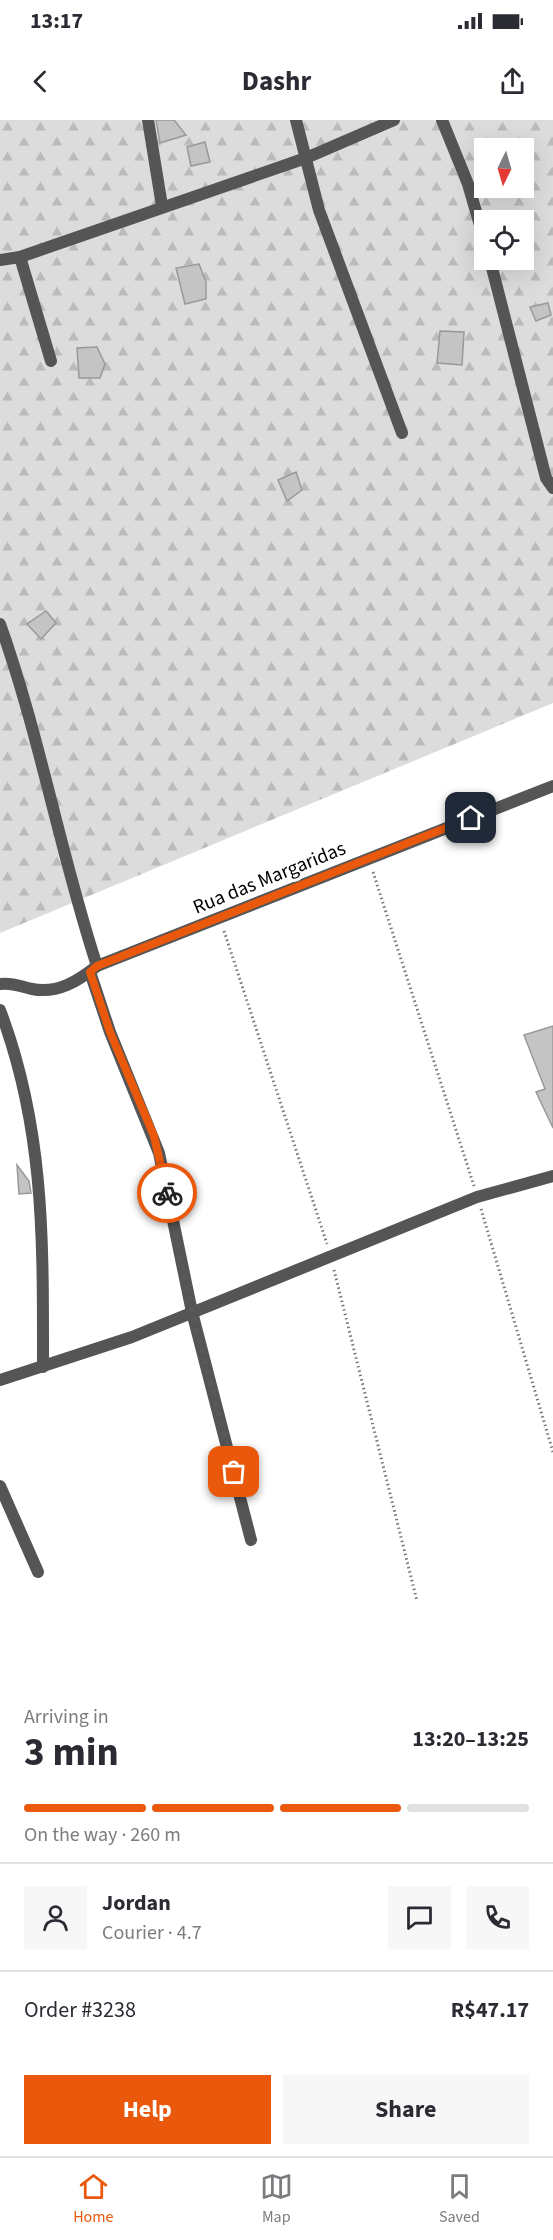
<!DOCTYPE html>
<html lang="en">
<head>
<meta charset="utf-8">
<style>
	:root { --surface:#fff; --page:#f7f7f7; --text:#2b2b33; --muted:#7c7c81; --line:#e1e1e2; --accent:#ea580c }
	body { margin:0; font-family:"Source Sans 3",sans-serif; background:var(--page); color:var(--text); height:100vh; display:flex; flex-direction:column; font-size:22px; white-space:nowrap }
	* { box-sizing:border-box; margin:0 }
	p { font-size:20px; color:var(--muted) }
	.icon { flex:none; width:33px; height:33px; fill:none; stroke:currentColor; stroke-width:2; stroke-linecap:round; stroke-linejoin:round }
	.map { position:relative; height:1568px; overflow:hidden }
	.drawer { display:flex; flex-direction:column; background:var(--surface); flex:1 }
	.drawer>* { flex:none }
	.needle { width:39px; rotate:185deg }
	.buttons { position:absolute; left:474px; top:18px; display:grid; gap:12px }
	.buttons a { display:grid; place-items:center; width:60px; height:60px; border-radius:0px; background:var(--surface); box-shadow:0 6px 24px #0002; font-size:30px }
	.pin { position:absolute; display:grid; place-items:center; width:51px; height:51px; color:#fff; margin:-26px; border-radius:12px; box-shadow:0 3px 9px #0006 }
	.courier { position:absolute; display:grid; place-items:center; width:60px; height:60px; margin:-30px; border:4px solid #ea580c; border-radius:50%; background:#fff; color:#222; box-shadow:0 2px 8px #0007 }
	.head em { font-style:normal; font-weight:700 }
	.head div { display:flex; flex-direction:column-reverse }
	.head { display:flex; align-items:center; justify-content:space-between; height:102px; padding:0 24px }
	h1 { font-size:39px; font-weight:700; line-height:45px }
	.bar { display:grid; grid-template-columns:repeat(4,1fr); gap:9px 6px; align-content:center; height:72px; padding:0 24px }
	.bar i { height:8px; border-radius:4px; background:var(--line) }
	.bar .selected { background:var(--accent) }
	.bar p { grid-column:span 4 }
	.line { display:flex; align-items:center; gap:15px; padding:0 24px; border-top:2px solid var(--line) }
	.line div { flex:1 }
	.round { display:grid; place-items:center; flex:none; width:63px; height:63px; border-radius:0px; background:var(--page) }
	.action { display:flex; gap:12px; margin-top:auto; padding:12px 24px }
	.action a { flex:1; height:69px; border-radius:0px; background:var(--accent); color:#fff; font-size:24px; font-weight:700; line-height:69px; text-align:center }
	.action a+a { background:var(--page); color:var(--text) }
	.status { display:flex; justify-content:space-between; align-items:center; height:42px; padding:0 30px; background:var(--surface); direction:ltr }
	.status svg { height:16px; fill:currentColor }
	header { display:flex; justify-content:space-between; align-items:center; height:78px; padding:0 24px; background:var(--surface); font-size:27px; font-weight:700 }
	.tab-bar { display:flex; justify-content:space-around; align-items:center; height:84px; border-top:2px solid var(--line); background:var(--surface); font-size:16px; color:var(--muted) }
	.tab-bar a { display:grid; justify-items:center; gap:3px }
	.tab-bar .selected { color:var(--accent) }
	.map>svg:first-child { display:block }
	.forest { fill:url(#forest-firs); fill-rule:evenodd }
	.building { fill:#c4c4c4; stroke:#999; stroke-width:1.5 }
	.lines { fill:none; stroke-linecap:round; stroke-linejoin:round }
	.path { stroke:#777; stroke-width:3; stroke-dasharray:1.5 3; stroke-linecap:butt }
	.minor { stroke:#555; stroke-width:12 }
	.done { stroke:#595959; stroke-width:6; stroke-dasharray:0 10.8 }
	.route { stroke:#ea580c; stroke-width:8 }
	.labels { text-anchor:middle; stroke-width:6; stroke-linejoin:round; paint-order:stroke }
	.street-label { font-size:20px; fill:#000; stroke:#fff }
</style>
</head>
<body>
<div class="status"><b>13:17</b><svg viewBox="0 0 49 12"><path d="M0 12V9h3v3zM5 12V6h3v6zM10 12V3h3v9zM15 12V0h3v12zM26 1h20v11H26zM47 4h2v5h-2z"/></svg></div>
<header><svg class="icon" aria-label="back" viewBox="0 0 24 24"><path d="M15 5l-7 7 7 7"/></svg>Dashr<svg class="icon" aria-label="share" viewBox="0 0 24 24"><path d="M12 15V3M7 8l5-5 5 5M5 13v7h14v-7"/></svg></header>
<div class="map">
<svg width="553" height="1568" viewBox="0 0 553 1568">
	<defs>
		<pattern id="forest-firs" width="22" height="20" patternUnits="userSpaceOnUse" patternTransform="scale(1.5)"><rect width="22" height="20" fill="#dcdcdc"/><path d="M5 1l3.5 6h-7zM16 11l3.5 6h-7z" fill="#bbb"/></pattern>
	</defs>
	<rect width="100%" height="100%" fill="#fff"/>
	<!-- forest -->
	<path class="forest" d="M0,0H553V583L0,813ZM484,28H524V68H484ZM484,100H524V140H484Z"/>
	<!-- building -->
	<g class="building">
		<path d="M156,0H174L186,15L160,23Z"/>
		<path d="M205,22L210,42L191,46L187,27Z"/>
		<path d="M199,144L206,162V179L185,184L176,148Z"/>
		<path d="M548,183L551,195L536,201L530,187Z"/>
		<path d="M440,211L464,212L462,245L437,243Z"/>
		<path d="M97,227L105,244L100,258H79L77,228Z"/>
		<path d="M296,352L302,370L287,381L278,360Z"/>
		<path d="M46,491L56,503L41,519L27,504Z"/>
		<path d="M553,906V1008L536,972L545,969L524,915Z"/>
		<path d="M17,1045L29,1061L31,1073L19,1074Z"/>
	</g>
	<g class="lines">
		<!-- path -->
		<g class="path">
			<path d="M373,752L474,1066"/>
			<path d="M224,811L327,1124"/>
			<path d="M481,1089L553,1332"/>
			<path d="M334,1150L417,1481"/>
		</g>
		<!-- minor -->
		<g class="minor">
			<path d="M148,0L162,86"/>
			<path d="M296,0L319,90L402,313"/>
			<path d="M442,0L468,64L484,119"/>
			<path d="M20,137L51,241"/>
			<path d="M0,140L20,137L306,38L394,0"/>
			<path d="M490,140L546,358L553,368"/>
			<path d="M0,504C40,616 60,733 97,846"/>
			<path d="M90,852L110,912L159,1033L192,1192L251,1420"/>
			<path d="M0,864C13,862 21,867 32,869C58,874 78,861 97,846L553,666"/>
			<path d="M0,890C45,1009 43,1122 43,1247"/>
			<path d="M0,1260L132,1217L477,1077L553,1056"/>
			<path d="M0,1366L38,1452"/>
		</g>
	</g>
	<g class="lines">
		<!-- done -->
		<path class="done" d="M167,1073L192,1192L234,1352"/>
		<!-- route -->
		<path class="route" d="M167,1073L154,1016L110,912L90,852L97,846L471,698"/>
	</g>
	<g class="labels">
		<!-- street labels -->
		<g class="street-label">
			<text transform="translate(269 757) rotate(-22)" y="7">Rua das Margaridas</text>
		</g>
	</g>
</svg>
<div class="buttons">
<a><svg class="needle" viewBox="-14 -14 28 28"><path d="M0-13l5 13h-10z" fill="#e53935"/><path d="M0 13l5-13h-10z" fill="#7c7c81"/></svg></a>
<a><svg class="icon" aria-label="locate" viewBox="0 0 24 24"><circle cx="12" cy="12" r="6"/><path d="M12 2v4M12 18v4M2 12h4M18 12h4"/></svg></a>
</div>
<div class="pin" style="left:234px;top:1352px;background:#ea580c"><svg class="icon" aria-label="bag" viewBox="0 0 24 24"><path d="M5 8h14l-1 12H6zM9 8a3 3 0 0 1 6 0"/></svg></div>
<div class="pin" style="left:471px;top:698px;background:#1f2937"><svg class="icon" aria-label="home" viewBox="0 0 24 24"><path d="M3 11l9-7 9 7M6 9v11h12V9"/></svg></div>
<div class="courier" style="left:167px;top:1073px"><svg class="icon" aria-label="bike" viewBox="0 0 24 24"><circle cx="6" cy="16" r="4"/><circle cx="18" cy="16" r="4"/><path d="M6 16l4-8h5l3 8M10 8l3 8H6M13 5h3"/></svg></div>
</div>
<section class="drawer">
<div class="head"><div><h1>3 min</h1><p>Arriving in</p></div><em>13:20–13:25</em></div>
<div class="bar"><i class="selected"></i><i class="selected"></i><i class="selected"></i><i></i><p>On the way · 260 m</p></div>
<div class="line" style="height:108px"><a class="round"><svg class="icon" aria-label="person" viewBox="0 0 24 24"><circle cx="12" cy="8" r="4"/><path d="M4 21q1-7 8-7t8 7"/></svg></a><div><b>Jordan</b><p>Courier · 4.7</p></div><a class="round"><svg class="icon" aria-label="chat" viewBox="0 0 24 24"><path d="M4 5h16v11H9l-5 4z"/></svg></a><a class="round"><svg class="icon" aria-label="phone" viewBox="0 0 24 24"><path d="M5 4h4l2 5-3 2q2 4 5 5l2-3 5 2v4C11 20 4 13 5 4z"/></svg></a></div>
<div class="line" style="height:78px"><div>Order #3238</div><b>R$47.17</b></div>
<div class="action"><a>Help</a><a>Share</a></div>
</section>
<nav class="tab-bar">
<a class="selected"><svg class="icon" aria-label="home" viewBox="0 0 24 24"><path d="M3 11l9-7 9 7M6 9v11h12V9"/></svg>Home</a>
<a><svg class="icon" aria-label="map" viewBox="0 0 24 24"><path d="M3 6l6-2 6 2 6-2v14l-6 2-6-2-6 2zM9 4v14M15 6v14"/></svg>Map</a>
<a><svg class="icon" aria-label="saved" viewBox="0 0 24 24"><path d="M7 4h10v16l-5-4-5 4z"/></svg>Saved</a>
</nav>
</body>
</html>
